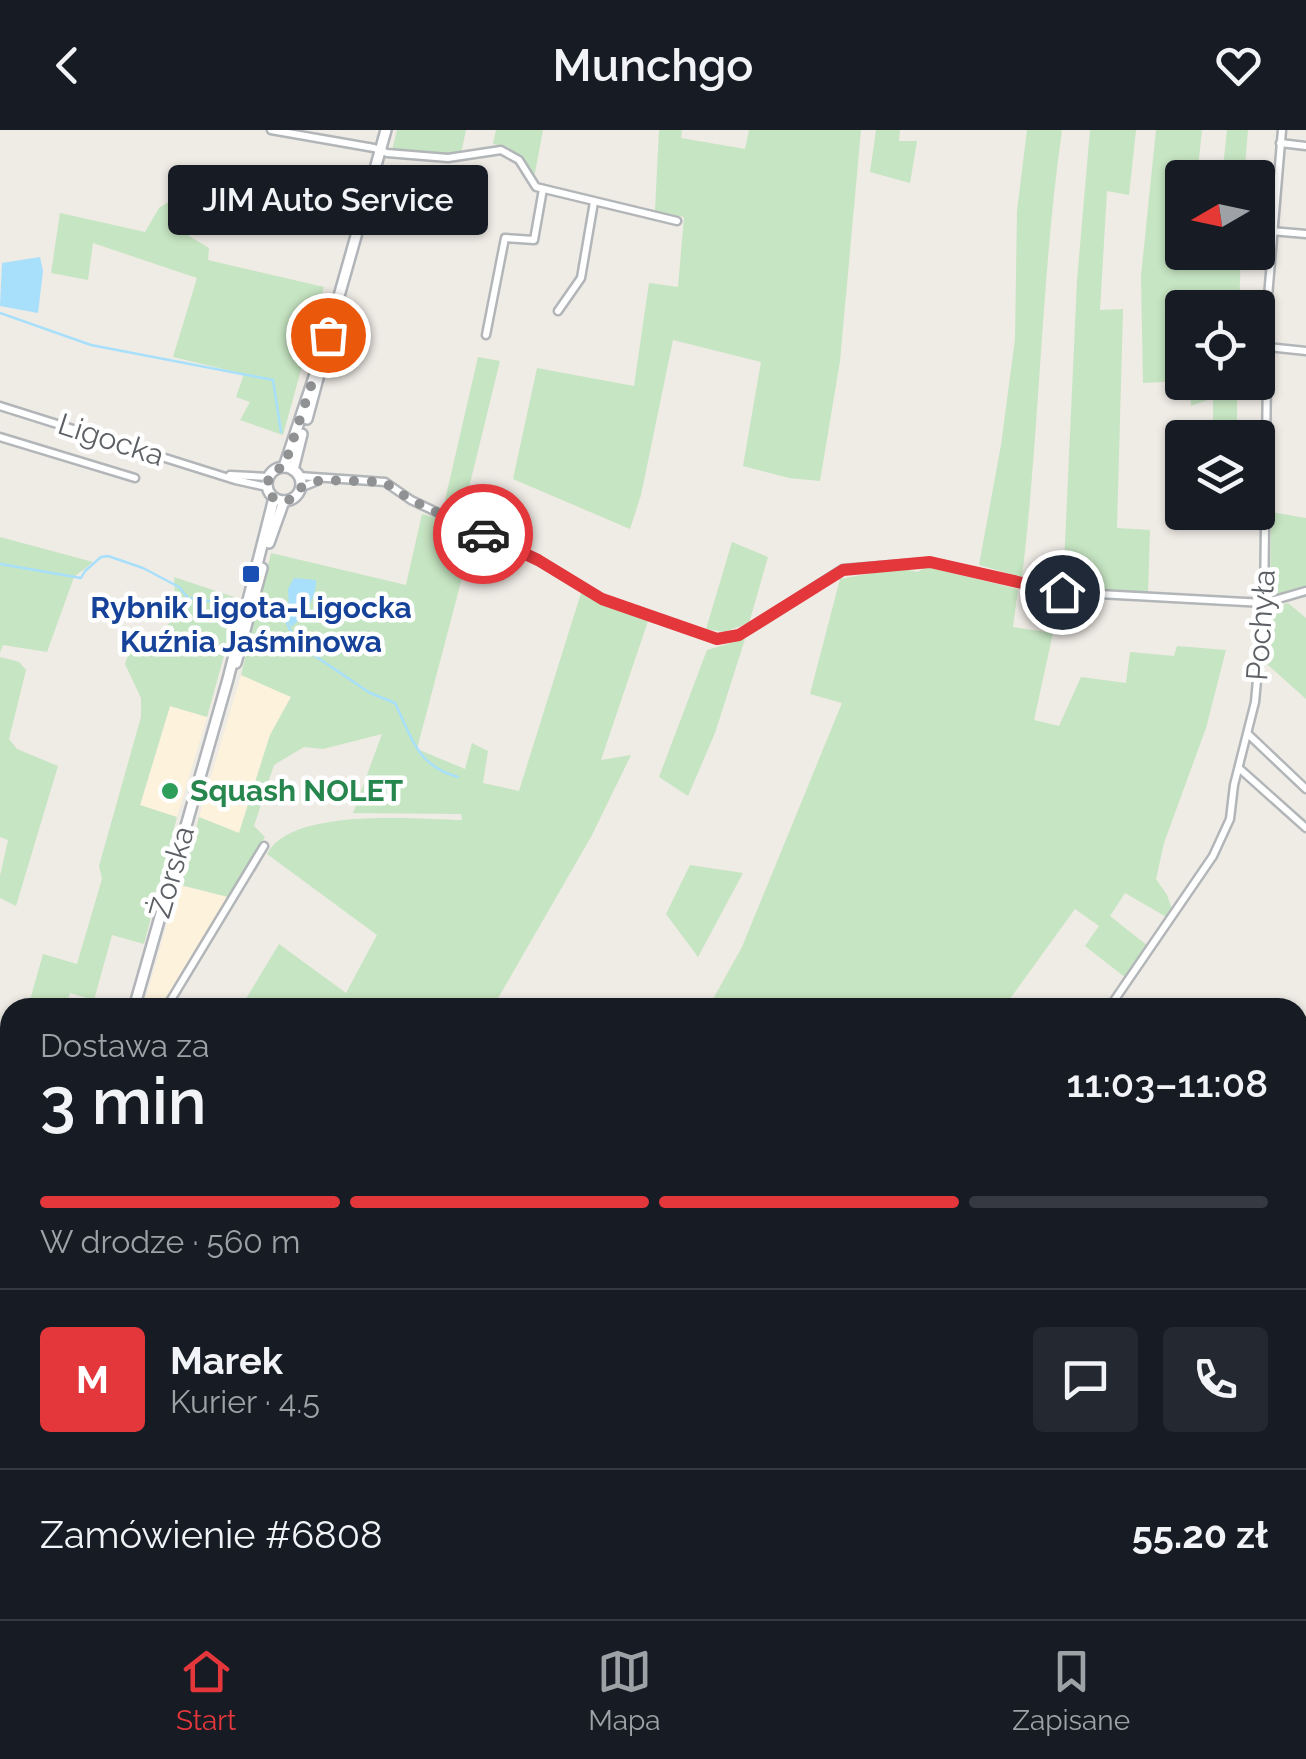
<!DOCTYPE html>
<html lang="pl">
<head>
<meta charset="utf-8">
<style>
	:root { --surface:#171b24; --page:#242831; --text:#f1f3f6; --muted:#9ea1a6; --line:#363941; --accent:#e3373b }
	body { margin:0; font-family:Raleway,sans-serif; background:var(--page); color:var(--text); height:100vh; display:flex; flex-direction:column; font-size:38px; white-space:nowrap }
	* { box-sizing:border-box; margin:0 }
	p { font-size:32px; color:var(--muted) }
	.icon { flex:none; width:55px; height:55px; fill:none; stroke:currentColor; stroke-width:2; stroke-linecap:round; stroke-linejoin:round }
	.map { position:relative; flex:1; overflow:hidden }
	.details { position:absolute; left:0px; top:868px; width:1308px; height:622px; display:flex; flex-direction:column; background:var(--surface); border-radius:30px 30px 0 0; box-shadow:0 2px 8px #0004 }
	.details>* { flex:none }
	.needle { width:65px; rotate:261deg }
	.tools { position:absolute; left:1165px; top:30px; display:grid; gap:20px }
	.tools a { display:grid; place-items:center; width:110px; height:110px; border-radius:10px; background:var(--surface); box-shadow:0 2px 8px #0004; font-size:50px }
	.pin { position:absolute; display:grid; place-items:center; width:85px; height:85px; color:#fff; margin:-42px; border:5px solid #fff; border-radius:50%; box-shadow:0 2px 10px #0007 }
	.courier { position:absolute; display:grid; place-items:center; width:100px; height:100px; margin:-50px; border:8px solid #e3373b; border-radius:50%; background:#fff; color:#222; box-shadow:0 2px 12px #0007 }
	.bubble { position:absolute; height:70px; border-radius:10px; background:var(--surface); box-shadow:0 2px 8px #0004; font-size:32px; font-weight:600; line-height:70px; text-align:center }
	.head em { font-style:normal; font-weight:600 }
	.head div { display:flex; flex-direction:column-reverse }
	.head { display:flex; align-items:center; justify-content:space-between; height:170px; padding:0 40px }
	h1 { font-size:65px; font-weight:600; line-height:75px }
	.bar { display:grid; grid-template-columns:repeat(4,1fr); gap:15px 10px; align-content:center; height:120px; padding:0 40px }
	.bar i { height:12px; border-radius:8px; background:var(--line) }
	.bar .active { background:var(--accent) }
	.bar p { grid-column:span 4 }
	.line { display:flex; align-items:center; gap:25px; padding:0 40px; border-top:2px solid var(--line) }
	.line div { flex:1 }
	.round { display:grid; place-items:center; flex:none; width:105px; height:105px; border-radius:10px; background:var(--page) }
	header { display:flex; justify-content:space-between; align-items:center; height:130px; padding:0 40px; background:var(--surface); font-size:45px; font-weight:600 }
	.tabs { display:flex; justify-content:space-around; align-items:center; height:140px; border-top:2px solid var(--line); background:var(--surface); font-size:28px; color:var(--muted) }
	.tabs a { display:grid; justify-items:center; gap:5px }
	.tabs .active { color:var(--accent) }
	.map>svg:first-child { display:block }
	.commercial { fill:#fdf2dc }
	.green { fill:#c6e5c2 }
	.water { fill:#a8e0fc }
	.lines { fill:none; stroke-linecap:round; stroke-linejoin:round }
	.stream { stroke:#a8e0fc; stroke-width:2.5 }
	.street-casing { stroke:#b2b6b9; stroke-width:11 }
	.secondary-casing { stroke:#b1b5b9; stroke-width:14 }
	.street { stroke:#fff; stroke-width:6 }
	.secondary { stroke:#fff; stroke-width:9 }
	.done { stroke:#909192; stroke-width:10; stroke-dasharray:0 18 }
	.route { stroke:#e3373b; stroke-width:12 }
	.transit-dot { fill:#1a4fb4; stroke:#fff; stroke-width:4 }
	.leisure-dot { fill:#2e9e5b; stroke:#fff; stroke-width:4 }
	.labels { text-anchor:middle; stroke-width:9; stroke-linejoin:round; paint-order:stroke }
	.street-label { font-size:30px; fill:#5d6165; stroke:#fff }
	.transit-label { font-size:30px; font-weight:bold; fill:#164399; stroke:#fff }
	.leisure-label { font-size:30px; font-weight:bold; fill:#27864d; stroke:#fff; text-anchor:start }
</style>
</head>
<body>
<header><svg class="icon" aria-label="back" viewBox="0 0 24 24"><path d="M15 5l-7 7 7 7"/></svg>Munchgo<svg class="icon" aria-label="heart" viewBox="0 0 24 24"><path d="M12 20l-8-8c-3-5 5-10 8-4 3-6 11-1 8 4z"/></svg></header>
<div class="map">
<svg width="1306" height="1489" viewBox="0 0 1306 1489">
	<rect width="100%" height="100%" fill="#efebe5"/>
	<!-- commercial -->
	<g class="commercial">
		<path d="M241,545L291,566L270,605L239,703L199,687Z"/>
		<path d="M170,576L207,587L177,687L140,676Z"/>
		<path d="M178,755L228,767L163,877L143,878Z"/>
	</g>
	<!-- green -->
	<g class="green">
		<path d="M397,0H466L462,19L457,26L392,20Z"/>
		<path d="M496,0H543L534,48L508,17L493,14Z"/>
		<path d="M659,0H682L681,8L745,19L749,0H861L840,231L820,351L789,348L743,336L761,232L673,210L641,365L630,399L513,349L537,238L634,256L649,153L678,157L684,87L655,81Z"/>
		<path d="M876,0H900L899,11H917L910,53L870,42Z"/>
		<path d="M1027,0H1062C1041,148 1040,299 1022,447L979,435L1001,315L1015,209L1017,81Z"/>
		<path d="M1090,0H1136L1129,65L1107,61L1100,180L1123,179L1117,398L1150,400L1148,463L1063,458L1077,151Z"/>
		<path d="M1156,0H1202L1197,47L1182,48V122L1241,123L1239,177L1182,178V251L1143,253L1141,146Z"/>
		<path d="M1227,0H1248L1244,47H1222Z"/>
		<path d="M173,69L189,83V106L209,118L208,130L324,157L283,305L240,290L250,272L236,267L244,244L173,227L197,148L93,113L88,150L51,143L60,83L145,102L159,78Z"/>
		<path d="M478,227L500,231L462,386L443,379Z"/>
		<path d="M1190,253H1237V307H1213V268L1191,276Z"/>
		<path d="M1271,382L1306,388V458L1270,469Z"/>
		<path d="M422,384L446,390L473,406L417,619L465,639L472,613L488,621L483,653L519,661L581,463L649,488L601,630L631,625L592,705L493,877H241L279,814L346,863L377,805L267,724C291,677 414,689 462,690L461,684L353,683L382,604L323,619L304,617L274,635L254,696L265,707L228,767L181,755L199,687L239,703L270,605L291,567L241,545L271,423L406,455Z"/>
		<path d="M0,407L93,432L74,447L47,522L3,515L0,523Z"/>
		<path d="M732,412L768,427L749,493L724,502L706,499Z"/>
		<path d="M927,437L1018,459L1013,497L1053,503L1034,590L1059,596L1081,547L1126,553L1130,522L1174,526L1177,516L1226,520L1206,598L1164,713L1156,749L1167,765L1173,782L1168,788L1125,763L1110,786L1148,816L1126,848L1085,816L1099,796L1075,779L1004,877L708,878L742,817L842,573L810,564L840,449L900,438L917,442Z"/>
		<path d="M174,447L237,468L239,472L207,587L170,576L140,675L177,687L144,814L112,805L94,870L70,863L65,877H28L43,824L77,834L102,749L99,736L141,587V568L125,534L130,519L155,508L176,486Z"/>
		<path d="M1288,473L1306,488V569L1267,534L1268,479Z"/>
		<path d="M745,509L715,603L688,666L659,647L707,520Z"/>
		<path d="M0,527L19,532L26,540L9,609L17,619L58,636L16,776L0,768V746L8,710L0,707Z"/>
		<path d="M690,735L743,743L698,827L666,784Z"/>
		<path d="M1306,975V1328L1298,1331V982Z"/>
		<path d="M1306,1414V1489H1241L1242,1480H1298V1415Z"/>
		<path d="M600,1480L640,1486L642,1480H761L770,1483L768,1489H527L528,1484Z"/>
		<path d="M1124,1480H1233L1232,1489H1116Z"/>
	</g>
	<!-- water -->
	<g class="water">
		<path d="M40,127L43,141L38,183L0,176L2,133Z"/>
		<path d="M294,448L316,450C317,466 304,488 291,497L286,487L289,479L288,459Z"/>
	</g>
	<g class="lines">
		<!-- stream -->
		<g class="stream">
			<path d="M0,183L91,215L273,250L281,302"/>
			<path d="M0,434L81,448L85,441L101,427L108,426L143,438L179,457L188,468L235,475"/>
			<path d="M263,482L267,477H280L296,513L370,563L395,573C412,608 417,636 458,647"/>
			<path d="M1298,1411L1306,1409"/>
			<path d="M933,1489H934"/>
			<path d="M952,1489L953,1480"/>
			<path d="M1039,1489V1485"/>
			<path d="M1112,1489L1120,1480"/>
			<path d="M1150,1489L1167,1480"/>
			<path d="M1194,1489L1212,1480"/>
		</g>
		<defs>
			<g id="street">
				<path d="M271,0L374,18L387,23L448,28L501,20L519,30L536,57L677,91"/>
				<path d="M1280,13L1306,16"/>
				<path d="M1271,101L1306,104"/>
				<path d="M558,181L581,148L594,72"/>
				<path d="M486,205L505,108L534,110L543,59"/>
				<path d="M1267,217L1306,221"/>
				<path d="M0,276L235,350L267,357"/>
				<path d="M0,307L135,348"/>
				<path d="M230,345L269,347"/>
				<path d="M299,346L385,352L411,370L538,430L602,469L717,509L739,505L843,439L930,432L1062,462L1264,473L1306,461"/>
				<path d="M300,358L315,352"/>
				<path d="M1248,604L1306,659"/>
				<path d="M1240,639L1306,698"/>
				<path d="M166,878L264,716"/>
				<path d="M1109,878L1213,726L1230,689L1234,655L1255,572L1264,473L1268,167L1282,0"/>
				<path d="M0,957L10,964"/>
				<path d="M0,1248L10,1256"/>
				<path d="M1070,1480L1085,1489"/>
				<path d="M771,1489L777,1480"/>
				<path d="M1238,1489V1480"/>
			</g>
			<g id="secondary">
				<path d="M307,289L325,222"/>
				<path d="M284,337L328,205L386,0"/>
				<circle cx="284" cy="354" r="17"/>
				<path d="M293,340L302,304"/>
				<path d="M269,413L284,371"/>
				<path d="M236,533L262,438"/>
				<path d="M134,878L228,549L274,368"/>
				<path d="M1298,974L1306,966"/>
				<path d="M0,1329L10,1297"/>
				<path d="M0,1453L10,1458"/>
			</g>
		</defs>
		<!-- street casing -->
		<use href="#street" class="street-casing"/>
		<!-- secondary casing -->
		<use href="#secondary" class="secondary-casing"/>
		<!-- street -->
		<use href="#street" class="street"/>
		<!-- secondary -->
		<use href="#secondary" class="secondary"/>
	</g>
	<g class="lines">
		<!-- done -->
		<path class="done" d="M328,205L284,337L274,340L268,349L270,365L276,370L287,371L296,366L300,358L321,350L384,352L411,370L483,404"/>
		<!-- route -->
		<path class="route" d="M483,404L538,430L602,469L717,509L739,505L843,440L930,432L1062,462"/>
	</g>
	<!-- markers -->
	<rect class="transit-dot" x="241" y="434" width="20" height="20" rx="5"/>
	<circle class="leisure-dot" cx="170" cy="661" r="10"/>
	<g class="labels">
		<!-- street labels -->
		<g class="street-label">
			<text transform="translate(111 310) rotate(18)" y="10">Ligocka</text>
			<text transform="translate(1261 495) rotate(-86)" y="10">Pochyła</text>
			<text transform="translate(172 742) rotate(-74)" y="10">Żorska</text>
		</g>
		<!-- transit labels -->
		<g class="transit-label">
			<text x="251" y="488">Rybnik Ligota-Ligocka<tspan x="251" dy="34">Kuźnia Jaśminowa</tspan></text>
		</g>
		<!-- leisure labels -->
		<g class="leisure-label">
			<text x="190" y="671">Squash NOLET</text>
		</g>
	</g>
</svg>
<div class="tools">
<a><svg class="needle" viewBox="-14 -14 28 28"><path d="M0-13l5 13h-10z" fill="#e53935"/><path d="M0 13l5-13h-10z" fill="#9ea1a6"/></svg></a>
<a><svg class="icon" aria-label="locate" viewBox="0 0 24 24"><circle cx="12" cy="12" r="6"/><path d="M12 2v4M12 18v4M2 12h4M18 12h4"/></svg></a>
<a><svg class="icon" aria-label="layers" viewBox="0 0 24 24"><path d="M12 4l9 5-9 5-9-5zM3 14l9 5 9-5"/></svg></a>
</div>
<div class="pin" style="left:328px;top:205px;background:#ea580c"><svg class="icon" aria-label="bag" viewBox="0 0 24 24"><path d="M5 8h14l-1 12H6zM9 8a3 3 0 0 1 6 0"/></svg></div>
<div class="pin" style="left:1062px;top:462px;background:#1f2937"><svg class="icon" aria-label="home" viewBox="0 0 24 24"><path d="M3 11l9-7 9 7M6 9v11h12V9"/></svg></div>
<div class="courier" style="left:483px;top:404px"><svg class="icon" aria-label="car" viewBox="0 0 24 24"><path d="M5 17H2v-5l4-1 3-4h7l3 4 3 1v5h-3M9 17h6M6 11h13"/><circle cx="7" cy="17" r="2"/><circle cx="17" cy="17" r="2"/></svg></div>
<div class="bubble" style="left:168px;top:35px;width:320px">JIM Auto Service</div>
<section class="details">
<div class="head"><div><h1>3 min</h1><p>Dostawa za</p></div><em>11:03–11:08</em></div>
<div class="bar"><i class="active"></i><i class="active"></i><i class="active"></i><i></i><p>W drodze · 560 m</p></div>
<div class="line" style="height:180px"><b class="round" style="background:var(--accent);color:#fff">M</b><div><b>Marek</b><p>Kurier · 4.5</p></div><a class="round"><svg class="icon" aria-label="chat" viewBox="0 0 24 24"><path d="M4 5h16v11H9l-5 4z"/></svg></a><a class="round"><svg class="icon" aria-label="phone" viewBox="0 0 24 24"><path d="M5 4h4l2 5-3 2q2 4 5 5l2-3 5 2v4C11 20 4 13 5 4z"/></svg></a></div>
<div class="line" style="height:130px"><div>Zamówienie #6808</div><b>55.20 zł</b></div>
</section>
</div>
<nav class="tabs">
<a class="active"><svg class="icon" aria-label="home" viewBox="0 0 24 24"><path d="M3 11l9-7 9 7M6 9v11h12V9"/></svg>Start</a>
<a><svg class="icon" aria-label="map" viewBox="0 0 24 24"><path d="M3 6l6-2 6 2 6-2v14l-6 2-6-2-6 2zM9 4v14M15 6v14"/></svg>Mapa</a>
<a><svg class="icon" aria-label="saved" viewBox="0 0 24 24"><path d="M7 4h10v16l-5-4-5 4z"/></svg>Zapisane</a>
</nav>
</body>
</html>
